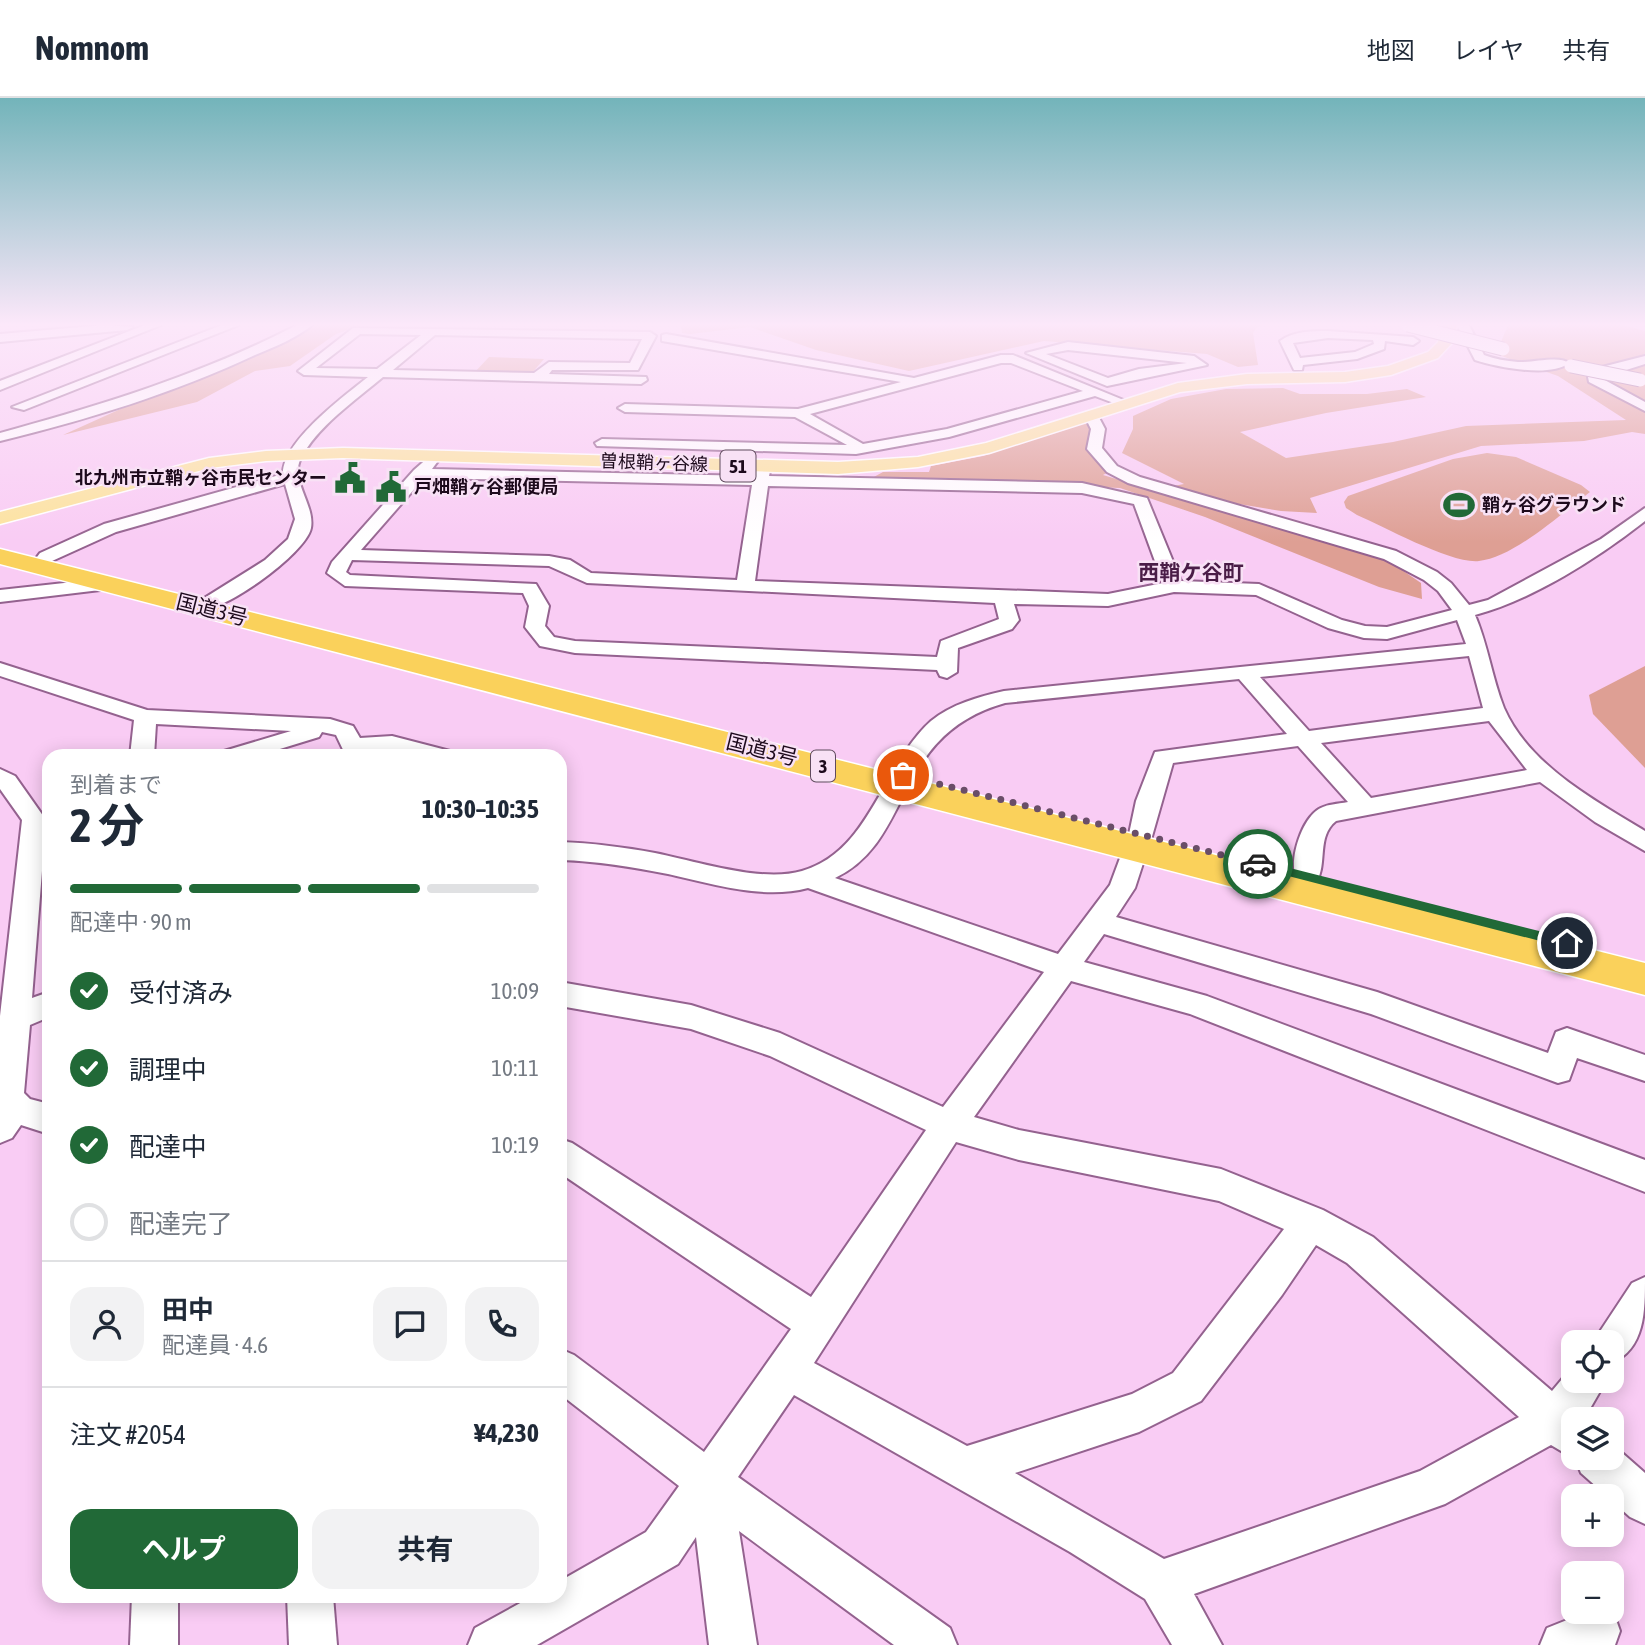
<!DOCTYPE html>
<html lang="ja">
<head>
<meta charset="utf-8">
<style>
	:root { --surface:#fff; --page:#f2f2f3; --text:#1f2937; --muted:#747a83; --line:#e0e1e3; --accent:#216937 }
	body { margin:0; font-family:"Asap Condensed","Noto Sans JP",sans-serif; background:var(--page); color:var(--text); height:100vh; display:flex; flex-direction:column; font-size:26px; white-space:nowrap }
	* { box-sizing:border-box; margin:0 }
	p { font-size:23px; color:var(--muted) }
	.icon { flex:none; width:38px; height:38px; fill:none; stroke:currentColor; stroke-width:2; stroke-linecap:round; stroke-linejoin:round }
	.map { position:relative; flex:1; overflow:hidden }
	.sheet { position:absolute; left:42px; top:651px; width:525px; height:854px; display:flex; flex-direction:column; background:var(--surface); border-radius:21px; box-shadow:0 4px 18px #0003 }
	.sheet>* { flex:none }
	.tools { position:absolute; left:1561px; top:1232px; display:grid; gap:14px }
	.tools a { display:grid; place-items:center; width:63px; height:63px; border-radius:14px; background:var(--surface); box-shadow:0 4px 18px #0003; font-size:35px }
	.pin { position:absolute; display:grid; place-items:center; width:60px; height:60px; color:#fff; margin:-30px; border:4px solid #fff; border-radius:50%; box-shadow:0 2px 7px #0007 }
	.courier { position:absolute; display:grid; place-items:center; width:70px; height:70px; margin:-35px; border:5px solid #216937; border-radius:50%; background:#fff; color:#222; box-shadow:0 2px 9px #0007 }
	.overview em { font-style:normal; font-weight:700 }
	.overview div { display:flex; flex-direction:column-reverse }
	.overview { display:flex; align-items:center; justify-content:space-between; height:119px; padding:0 28px }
	h1 { font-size:46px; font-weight:700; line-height:52px }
	.bar { display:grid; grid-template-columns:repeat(4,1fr); gap:10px 7px; align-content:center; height:84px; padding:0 28px }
	.bar i { height:9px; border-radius:5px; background:var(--line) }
	.bar .selected { background:var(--accent) }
	.bar p { grid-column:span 4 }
	.line { display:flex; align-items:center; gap:18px; padding:0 28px; border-top:2px solid var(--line) }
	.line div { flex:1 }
	.round { display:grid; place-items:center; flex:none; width:74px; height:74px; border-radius:21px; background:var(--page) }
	ol { padding:0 28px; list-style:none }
	li { display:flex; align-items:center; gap:21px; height:77px }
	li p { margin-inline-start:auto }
	li .icon { padding:7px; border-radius:50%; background:var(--accent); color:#fff; stroke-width:4 }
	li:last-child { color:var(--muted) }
	li i { width:38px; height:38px; border:4px solid var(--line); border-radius:50% }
	.button { display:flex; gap:14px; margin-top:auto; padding:14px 28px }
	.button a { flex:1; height:80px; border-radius:21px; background:var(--accent); color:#fff; font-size:28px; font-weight:700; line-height:80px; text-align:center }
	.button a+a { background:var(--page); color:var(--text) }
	header { display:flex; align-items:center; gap:42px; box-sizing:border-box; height:98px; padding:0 35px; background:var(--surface); border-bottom:2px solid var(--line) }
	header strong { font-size:33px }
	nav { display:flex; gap:38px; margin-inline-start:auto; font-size:24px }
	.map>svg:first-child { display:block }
	.green { fill:#de9f94 }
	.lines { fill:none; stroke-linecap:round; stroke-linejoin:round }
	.minor-casing { stroke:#94628f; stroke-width:4 }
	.major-casing { stroke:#fff; stroke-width:3 }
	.highway-casing { stroke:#fff; stroke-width:3 }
	.minor { fill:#fff; fill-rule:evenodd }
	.major { fill:#fce39d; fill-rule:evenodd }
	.highway { fill:#fad15b; fill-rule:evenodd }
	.minor-bridge-casing { stroke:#94628f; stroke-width:15; stroke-linecap:butt }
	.minor-bridge { stroke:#fff; stroke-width:13 }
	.route { fill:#216937 }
	.done { stroke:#6a4e68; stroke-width:7; stroke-dasharray:0 12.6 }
	.labels { text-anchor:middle; stroke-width:5; stroke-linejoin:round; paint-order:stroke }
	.far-street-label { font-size:18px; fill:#1d0a1c; stroke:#f8e1f5 }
	.far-poi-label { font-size:18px; font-weight:bold; fill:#1d0a1c; stroke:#f8e1f5; text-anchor:start }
	.shield { fill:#f8e1f5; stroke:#5f4a5d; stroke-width:2 }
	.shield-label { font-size:19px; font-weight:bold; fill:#1d0a1c }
	.far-quarter-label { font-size:21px; font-weight:bold; fill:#4a1d47; stroke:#f8e1f5 }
	.street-label { font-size:21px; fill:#1d0a1c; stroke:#f8e1f5 }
</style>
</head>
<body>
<header>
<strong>Nomnom</strong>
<nav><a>地図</a><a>レイヤ</a><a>共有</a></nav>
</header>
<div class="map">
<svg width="1645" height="1547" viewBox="0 0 1645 1547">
	<rect width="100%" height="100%" fill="#f9ccf4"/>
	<!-- green -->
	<g class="green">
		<path d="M303,227H362L336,236L290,268L255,273L197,304L63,337L147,299L291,241Z"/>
		<path d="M681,227H1266L1257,229L1253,235L1258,267L1238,269L1207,256L1044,243L909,273L816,252L750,229L690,236L682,235Z"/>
		<path d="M1508,227H1623L1645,233V336L1632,334L1584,343L1481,348L1310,400L1317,415L1281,413L1239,406V418L1389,463L1421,485L1422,501L1379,489L1205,419L1120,390L872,380L883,374H929L931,368L983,358L1083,324L1093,330L1088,346L1096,363L1110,373L1103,377L1153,392L1184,386L1122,355L1133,331V318L1171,301L1226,291L1283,290L1300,296H1367L1407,291L1426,299L1326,315L1240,334L1286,360L1393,344L1466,328L1626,322L1558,278L1496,256Z"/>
		<path d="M489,259L544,261L531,276L474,275Z"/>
		<path d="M1487,355L1516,359L1581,387L1590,394C1562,415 1513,460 1479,463C1451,466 1385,429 1357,417L1346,410L1344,404L1348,398L1453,361Z"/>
		<path d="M1645,568V670L1593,616L1589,597Z"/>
	</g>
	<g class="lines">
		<defs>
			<g id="minor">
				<path d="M105,227L133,229L127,232L0,244V236Z"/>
				<path d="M145,227H161L0,292V283Z"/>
				<path d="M222,227H239L24,312L12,309Z"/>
				<path d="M297,227H312C297,240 274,249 255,257C174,295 87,322 0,343V335C102,307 203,276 297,227Z"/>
				<path d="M1454,227H1469L1484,257C1495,261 1506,263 1518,264C1532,265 1559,257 1569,265C1550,280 1497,269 1475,262L1459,231Z"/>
				<path d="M353,230L650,234L656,238L638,272H552L549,276L646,279L647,282L641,286L383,279C356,302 316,329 300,362C291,384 315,407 311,430C306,456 218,519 193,513L190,509L265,462L288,441L295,421L285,386L116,434L52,463H40L37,459L40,455L104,426L283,376C282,344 344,298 368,279L304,277L298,273ZM360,236L421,237L377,271L316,270ZM435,237L642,241L630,265L549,264L534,275L393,272Z"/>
				<path d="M1328,233L1413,239L1419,243L1413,247L1385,243L1384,251L1357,261L1303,267L1302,272H1294L1280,243C1293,233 1312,233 1328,233ZM1328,240L1373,242L1374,246L1355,254L1300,260L1293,245Z"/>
				<path d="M666,236L914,280L1001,257H1013L1126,303L1119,307L1095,298L949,339L856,356L597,348L595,345L602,341L847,347L795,319L625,314L618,310L625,306L798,311L901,284L662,243V237ZM1001,265H1011L1083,293L947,331L863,346L810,316Z"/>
				<path d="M1068,244L1194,258L1207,267L1107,288L1026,255ZM1068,252L1187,265L1139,271L1108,280L1046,256Z"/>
				<path d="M1645,258V266L1601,280L1645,304V313L1589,284L1588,279L1594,271Z"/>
				<path d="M1091,313L1096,314L1105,331L1102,350L1117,368L1140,379L1396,453L1437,474L1451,485L1469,507L1488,502L1601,441L1645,410V423C1598,460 1532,502 1475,517C1488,547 1492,580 1504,610C1529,667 1594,702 1645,733V753L1595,724L1540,684L1336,723C1316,739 1328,765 1316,785L1307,787L1298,785C1287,767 1300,726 1316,713C1324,706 1338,706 1348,704L1298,648L1173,665L1151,742L1144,744L1148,750L1135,790L1116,819L1377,894L1548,955L1556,934L1567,930L1645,957V983L1577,960L1569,982L1558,985L1371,916L1104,836L1084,864L1207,898L1645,1062V1094L1190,916L1071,883L974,1019L1019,1032L1221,1071L1323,1112L1373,1139L1552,1293L1573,1268V1283H1606L1584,1321H1573V1360L1551,1347L1445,1406L1194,1496L1222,1547H1172L1145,1501L1070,1454L794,1297L738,1379L950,1530L957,1547H894L739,1433L757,1547H709L696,1439L678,1466L537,1547H468L475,1530L533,1498H560V1483L646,1434L679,1388L560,1296V1251L574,1257L704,1354L791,1231L560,1075V1041L572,1045L811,1199L926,1032L770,958L691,931L560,908V884L691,907L780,935L943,1009L1044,874L808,790C763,802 713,786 668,776C632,769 597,763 560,762V744C592,745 623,749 655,755C696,763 761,785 802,773C871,753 882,667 931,623C952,606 978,599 1004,593L1466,546L1457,522L1387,541L1364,540L1328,530L1256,497L1174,494L1108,508L1014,506L1019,522L1012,531L958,550L957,574L947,580L940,578L937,572L575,555L540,548L525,529L529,508L523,495L345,488L327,475L332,464L414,372L430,358L438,363L432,371L754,378L755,369L763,364L771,369L769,378L1082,385L1147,400L1181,483L1259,486L1342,522L1365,528L1387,529L1452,512L1438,493L1424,482L1384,461L1128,385L1107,374L1087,351L1091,331L1084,317ZM424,380L752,387L737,482L591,475L570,462L549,458L361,452ZM768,388L1082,395L1134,406L1163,485L1108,496L755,483ZM352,462L549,468L587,485L995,505L999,521L941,543L937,559L575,543L554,539L545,528L549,508L536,486L350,477L346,474ZM1469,558L1483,610L1309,633L1260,579ZM1239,581L1287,636L1155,654L1136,703L1129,736L1133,742L1126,744L1110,787L1058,856L835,780C915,742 891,637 1005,605ZM1489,623L1527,672L1371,700L1321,645ZM956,1044L1019,1062L1219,1103L1284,1131L1173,1275L1132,1296L967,1348L814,1265ZM1316,1147L1347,1165L1519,1319L1420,1373L1164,1461L1015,1375L1139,1334L1201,1303L1282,1197Z"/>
				<path d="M110,480L119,486L117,490L0,504V492Z"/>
				<path d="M0,565L147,612L330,621L353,628L360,640L392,638L450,653L454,658C424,658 396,652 367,654L370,658H346L336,637L322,634L319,639L257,658H220L224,653L291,633L156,626L154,658H130L134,622L0,578Z"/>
				<path d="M0,671L15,678L46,722L32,900L49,894V919L30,927L24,995L30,1001L49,1006V1036L21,1027L12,1040L0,1045V918L22,722L0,691Z"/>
				<path d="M1645,1179C1645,1214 1645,1250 1612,1265V1244H1593L1632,1185Z"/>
				<path d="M1612,1346L1645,1375V1426L1630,1419L1612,1403V1398H1607L1581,1375L1575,1360H1612Z"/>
				<path d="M132,1498H178V1547H130Z"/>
				<path d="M287,1498H333L337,1547H289Z"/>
				<path d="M1587,1514L1614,1516L1620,1533L1615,1547H1540L1547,1530Z"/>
			</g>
			<path id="major" d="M1443,227H1457L1452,245L1438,260L1391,277L1345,284L1247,286L1180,294L989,355L918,369L838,376L343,360L266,363L210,370L0,426V414L209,360L266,353L343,350L838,364L918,359L986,345L1178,285L1247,276L1345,274L1388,268L1428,254L1438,244Z"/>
			<path id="highway" d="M0,451L1645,865V897L0,466Z"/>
		</defs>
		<!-- minor casing -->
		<use href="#minor" class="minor-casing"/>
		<!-- major casing -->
		<use href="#major" class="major-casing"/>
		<!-- highway casing -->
		<use href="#highway" class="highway-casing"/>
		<!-- minor -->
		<use href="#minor" class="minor"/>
		<!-- major -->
		<use href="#major" class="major"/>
		<!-- highway -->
		<use href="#highway" class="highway"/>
		<defs>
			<g id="minor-bridge">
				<path d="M1408,227L1503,251"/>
				<path d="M1571,268L1640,282"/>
			</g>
		</defs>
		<!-- minor-bridge casing -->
		<use href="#minor-bridge" class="minor-bridge-casing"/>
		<!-- minor-bridge -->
		<use href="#minor-bridge" class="minor-bridge"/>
	</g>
	<!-- sky -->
	<linearGradient id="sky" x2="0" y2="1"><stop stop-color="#73b4ba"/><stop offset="0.51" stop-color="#fce8fa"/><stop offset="1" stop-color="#fce8fa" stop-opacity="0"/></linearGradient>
	<rect width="1645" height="444" fill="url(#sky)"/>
	<!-- route -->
	<path class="route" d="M1258,762L1567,840L1573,845L1567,850L1254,769L1253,766Z"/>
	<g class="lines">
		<!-- done -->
		<path class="done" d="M903,677L1258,766"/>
	</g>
	<!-- icons -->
	<defs>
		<symbol id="civic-bare" viewBox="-9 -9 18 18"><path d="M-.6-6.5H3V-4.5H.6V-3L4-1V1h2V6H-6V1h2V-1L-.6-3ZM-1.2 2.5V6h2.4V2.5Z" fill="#216937" stroke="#f8e1f5" stroke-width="2.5" paint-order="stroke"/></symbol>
		<symbol id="stadium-bare" viewBox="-9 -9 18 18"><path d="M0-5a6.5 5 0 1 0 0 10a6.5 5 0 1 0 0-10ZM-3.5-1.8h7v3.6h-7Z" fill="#216937" stroke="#f8e1f5" stroke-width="2.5" paint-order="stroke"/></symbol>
	</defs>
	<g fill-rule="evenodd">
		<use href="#civic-bare" x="328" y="358" width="44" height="44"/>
		<use href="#civic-bare" x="369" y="367" width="44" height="44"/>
		<use href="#stadium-bare" x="1437" y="385" width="44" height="44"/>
	</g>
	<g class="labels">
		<!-- far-street labels -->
		<g class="far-street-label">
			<text transform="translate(654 365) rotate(2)" y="6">曽根鞘ヶ谷線</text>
		</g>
		<!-- far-poi labels -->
		<g class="far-poi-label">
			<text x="327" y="386" text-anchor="end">北九州市立鞘ヶ谷市民センター</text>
			<text x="414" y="395">戸畑鞘ヶ谷郵便局</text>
			<text x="1482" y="413">鞘ヶ谷グラウンド</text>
		</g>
		<!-- shield labels -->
		<g class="shield">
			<rect x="720.5" y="352.5" width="35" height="31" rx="5"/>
			<rect x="811" y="652.5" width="24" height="31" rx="5"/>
		</g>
		<g class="shield-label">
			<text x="738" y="375">51</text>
			<text x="823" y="675">3</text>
		</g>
		<!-- far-quarter labels -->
		<g class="far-quarter-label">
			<text x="1191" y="482">西鞘ケ谷町</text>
		</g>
		<!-- street labels -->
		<g class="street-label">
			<text transform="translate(212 512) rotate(14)" y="7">国道3号</text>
			<text transform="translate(762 652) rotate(14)" y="7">国道3号</text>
		</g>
	</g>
</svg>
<div class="tools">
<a><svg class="icon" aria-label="locate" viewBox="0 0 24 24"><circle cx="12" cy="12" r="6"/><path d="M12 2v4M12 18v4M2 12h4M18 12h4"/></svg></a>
<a><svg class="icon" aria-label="layers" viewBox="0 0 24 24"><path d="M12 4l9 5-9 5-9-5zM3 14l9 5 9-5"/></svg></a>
<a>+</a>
<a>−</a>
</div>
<div class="pin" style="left:903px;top:677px;background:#ea580c"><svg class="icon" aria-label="bag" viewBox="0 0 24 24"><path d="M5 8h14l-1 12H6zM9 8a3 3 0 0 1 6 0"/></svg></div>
<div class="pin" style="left:1567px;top:845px;background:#1f2937"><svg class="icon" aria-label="home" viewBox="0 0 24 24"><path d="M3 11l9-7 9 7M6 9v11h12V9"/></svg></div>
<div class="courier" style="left:1258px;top:766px"><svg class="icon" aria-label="car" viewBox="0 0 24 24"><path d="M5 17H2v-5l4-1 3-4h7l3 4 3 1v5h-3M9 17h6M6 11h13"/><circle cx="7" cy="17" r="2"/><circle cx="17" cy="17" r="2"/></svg></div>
<section class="sheet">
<div class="overview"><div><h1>2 分</h1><p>到着まで</p></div><em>10:30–10:35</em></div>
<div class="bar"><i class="selected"></i><i class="selected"></i><i class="selected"></i><i></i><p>配達中 · 90 m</p></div>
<ol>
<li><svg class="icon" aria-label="check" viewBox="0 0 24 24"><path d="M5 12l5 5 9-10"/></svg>受付済み<p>10:09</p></li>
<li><svg class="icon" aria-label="check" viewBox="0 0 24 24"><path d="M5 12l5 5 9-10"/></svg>調理中<p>10:11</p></li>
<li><svg class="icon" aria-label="check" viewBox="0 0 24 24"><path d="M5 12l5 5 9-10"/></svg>配達中<p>10:19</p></li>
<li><i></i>配達完了</li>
</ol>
<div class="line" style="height:126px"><a class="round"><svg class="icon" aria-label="person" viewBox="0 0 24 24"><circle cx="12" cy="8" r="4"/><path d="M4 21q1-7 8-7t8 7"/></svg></a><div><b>田中</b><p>配達員 · 4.6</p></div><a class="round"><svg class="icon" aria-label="chat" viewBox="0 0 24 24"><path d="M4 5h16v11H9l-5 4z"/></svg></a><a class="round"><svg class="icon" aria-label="phone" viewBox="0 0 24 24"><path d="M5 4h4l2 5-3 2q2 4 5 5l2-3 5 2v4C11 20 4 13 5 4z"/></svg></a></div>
<div class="line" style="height:91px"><div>注文 #2054</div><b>¥4,230</b></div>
<div class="button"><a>ヘルプ</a><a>共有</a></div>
</section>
</div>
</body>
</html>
